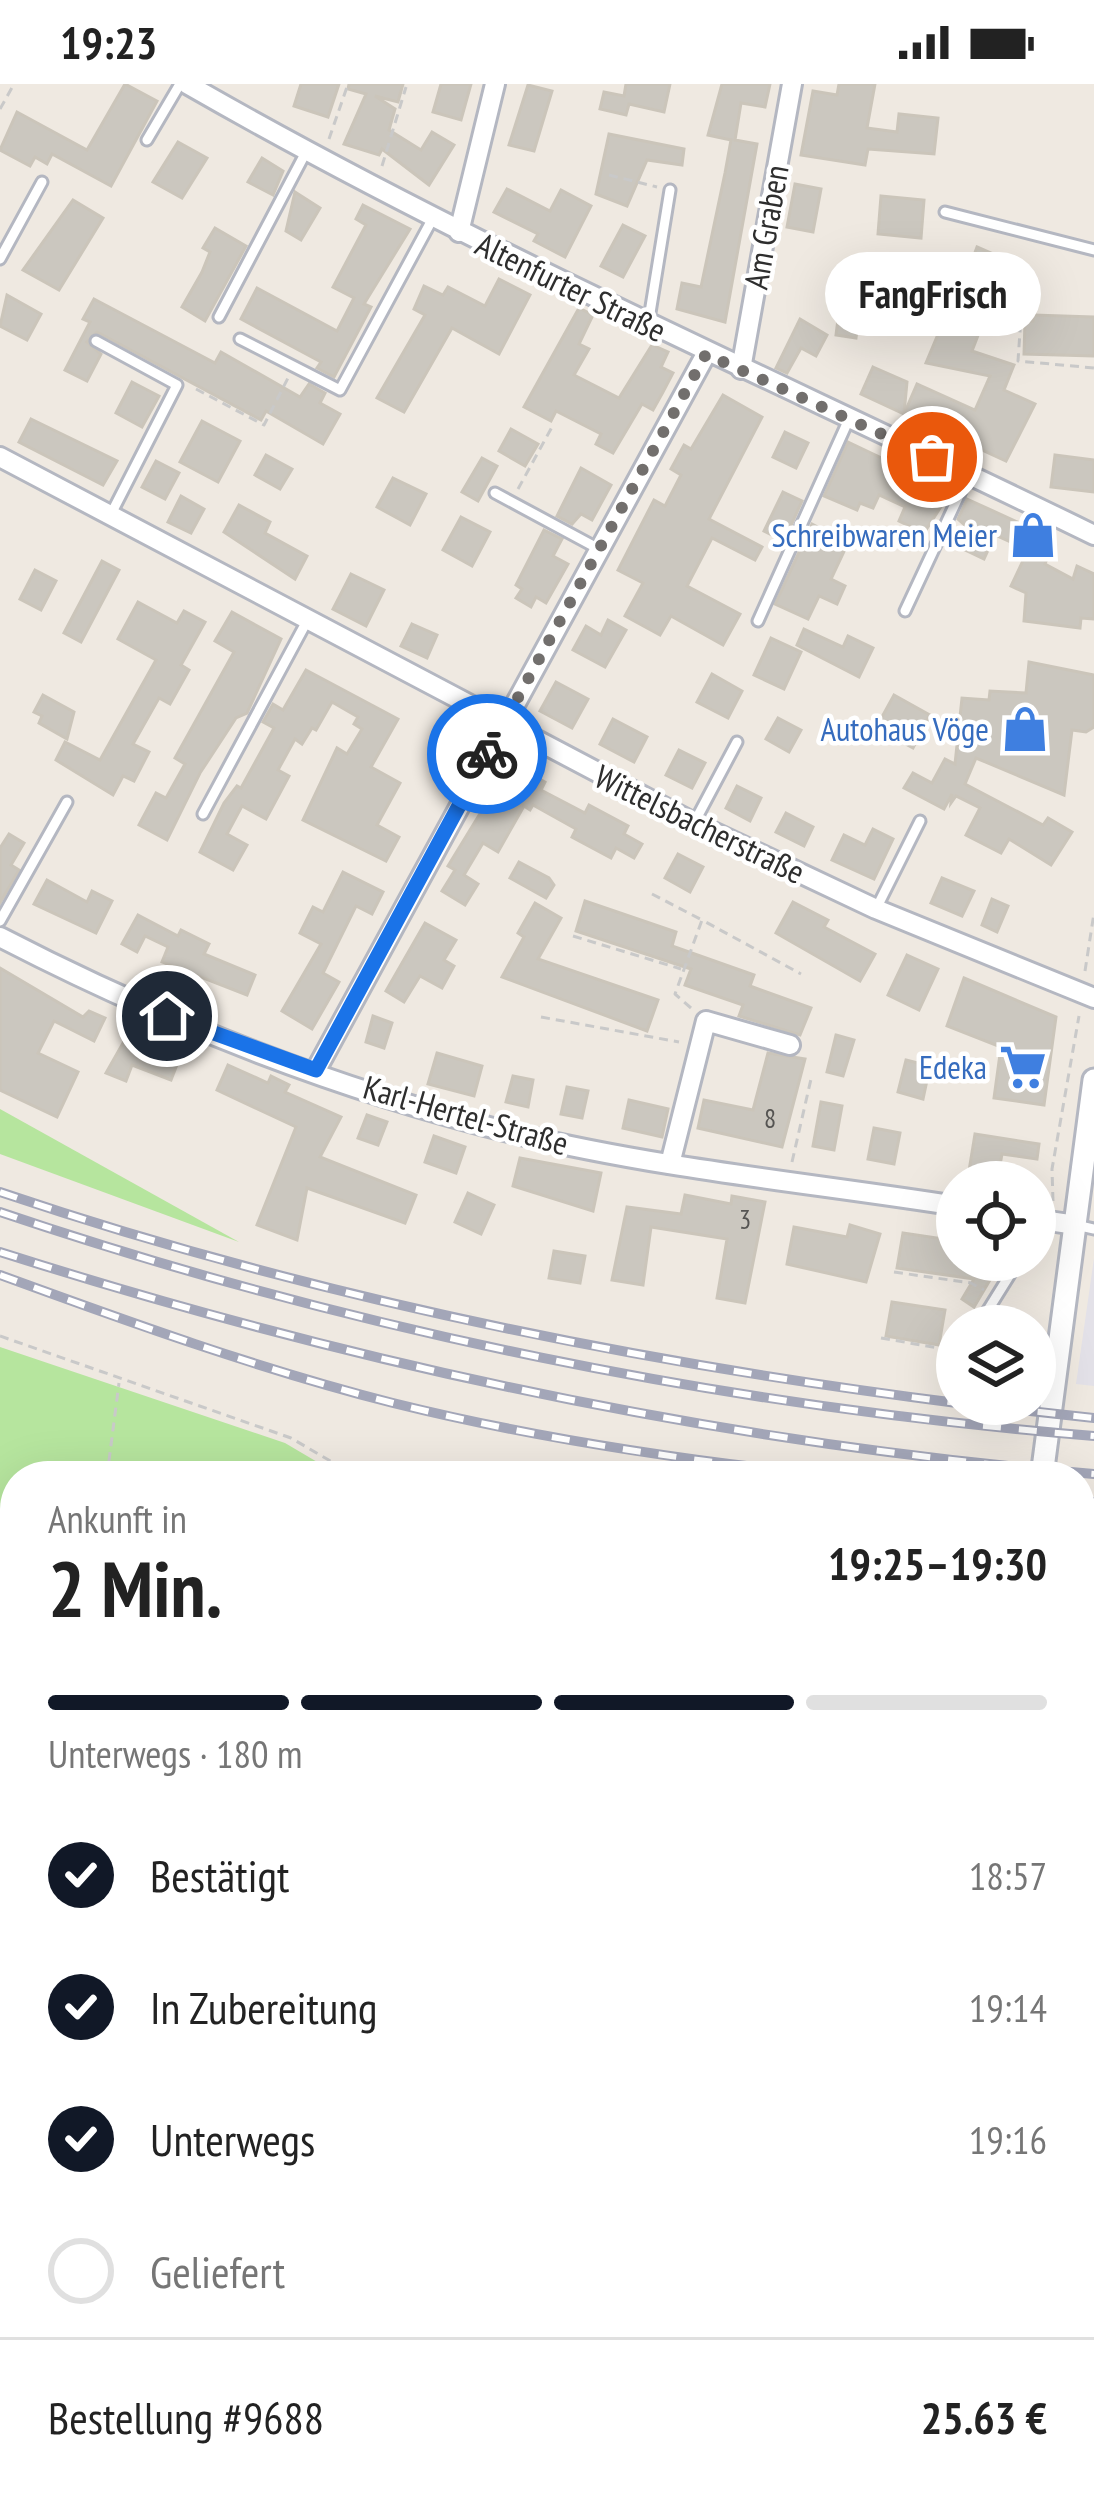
<!DOCTYPE html>
<html lang="de">
<head>
<meta charset="utf-8">
<style>
	:root { --surface:#fff; --page:#f6f6f6; --text:#222; --muted:#767676; --line:#e0e0e0; --accent:#111827 }
	body { margin:0; font-family:"PT Sans Narrow",sans-serif; background:var(--page); color:var(--text); height:100vh; display:flex; flex-direction:column; font-size:45px; white-space:nowrap }
	* { box-sizing:border-box; margin:0 }
	p { font-size:39px; color:var(--muted) }
	.icon { flex:none; width:66px; height:66px; fill:none; stroke:currentColor; stroke-width:2; stroke-linecap:round; stroke-linejoin:round }
	.map { position:relative; flex:1; overflow:hidden }
	.side { position:absolute; left:0px; top:1377px; width:1095px; height:1056px; display:flex; flex-direction:column; background:var(--surface); border-radius:48px 48px 0 0; box-shadow:0 12px 48px #0002 }
	.side>* { flex:none }
	.controls { position:absolute; left:936px; top:1077px; display:grid; gap:24px }
	.controls a { display:grid; place-items:center; width:120px; height:120px; border-radius:50%; background:var(--surface); box-shadow:0 12px 48px #0002; font-size:60px }
	.pin { position:absolute; display:grid; place-items:center; width:102px; height:102px; color:#fff; margin:-51px; border:6px solid #fff; border-radius:50%; box-shadow:0 3px 12px #0007 }
	.courier { position:absolute; display:grid; place-items:center; width:120px; height:120px; margin:-60px; border:9px solid #1a73e8; border-radius:50%; background:#fff; color:#222; box-shadow:0 3px 15px #0007 }
	.bubble { position:absolute; height:84px; border-radius:42px; background:var(--surface); box-shadow:0 12px 48px #0002; font-size:39px; font-weight:700; line-height:84px; text-align:center }
	.head em { font-style:normal; font-weight:700 }
	.head div { display:flex; flex-direction:column-reverse }
	.head { display:flex; align-items:center; justify-content:space-between; height:204px; padding:0 48px }
	h1 { font-size:78px; font-weight:700; line-height:90px }
	.bar { display:grid; grid-template-columns:repeat(4,1fr); gap:18px 12px; align-content:center; height:144px; padding:0 48px }
	.bar i { height:15px; border-radius:9px; background:var(--line) }
	.bar .current { background:var(--accent) }
	.bar p { grid-column:span 4 }
	.line { display:flex; align-items:center; gap:30px; padding:0 48px; border-top:3px solid var(--line) }
	.line div { flex:1 }
	ol { padding:0 48px; list-style:none }
	li { display:flex; align-items:center; gap:36px; height:132px }
	li p { margin-inline-start:auto }
	li .icon { padding:12px; border-radius:50%; background:var(--accent); color:#fff; stroke-width:4 }
	li:last-child { color:var(--muted) }
	li i { width:66px; height:66px; border:6px solid var(--line); border-radius:50% }
	.status { display:flex; justify-content:space-between; align-items:center; height:84px; padding:0 60px; background:var(--surface); direction:ltr }
	.status svg { height:33px; fill:currentColor }
	.map>svg:first-child { display:block }
	.industrial { fill:#e3e1e8 }
	.green { fill:#b6e59e }
	.building { fill:#cbc7bf; stroke:#cbc5ba; stroke-width:3 }
	.lines { fill:none; stroke-linecap:round; stroke-linejoin:round }
	.service-casing { stroke:#b4b7c1; stroke-width:15 }
	.minor-casing { stroke:#b4b7c1; stroke-width:24 }
	.tertiary-casing { stroke:#b4b7c1; stroke-width:27 }
	.secondary-casing { stroke:#b4b7c1; stroke-width:30 }
	.primary-casing { stroke:#c9c9c9; stroke-width:33 }
	.path { stroke:#c9c9c9; stroke-width:3; stroke-dasharray:9 6; stroke-linecap:butt }
	.service { stroke:#fff; stroke-width:9 }
	.minor { stroke:#fff; stroke-width:18 }
	.tertiary { stroke:#fff; stroke-width:21 }
	.secondary { stroke:#fff; stroke-width:24 }
	.primary { stroke:#f2d163; stroke-width:27 }
	.rail-casing { stroke:#a3a6b8; stroke-width:10 }
	.rail { stroke:#fff; stroke-width:6; stroke-dasharray:18; stroke-linecap:butt }
	.done { stroke:#726f6d; stroke-width:12; stroke-dasharray:0 21.6 }
	.route { stroke:#1a73e8; stroke-width:15 }
	.labels { text-anchor:middle; stroke-width:9; stroke-linejoin:round; paint-order:stroke }
	.number-label { font-size:27px; fill:#555452 }
	.street-label { font-size:33px; fill:#2e2e2e; stroke:#fff }
	.shop-label { font-size:33px; fill:#366cbe; stroke:#fff; text-anchor:end }
</style>
</head>
<body>
<div class="status"><b>19:23</b><svg viewBox="0 0 49 12"><path d="M0 12V9h3v3zM5 12V6h3v6zM10 12V3h3v9zM15 12V0h3v12zM26 1h20v11H26zM47 4h2v5h-2z"/></svg></div>
<div class="map">
<svg width="1094" height="2433" viewBox="0 0 1094 2433">
	<rect width="100%" height="100%" fill="#efe9e1"/>
	<!-- industrial -->
	<path class="industrial" d="M1094,1174V1302L1076,1300Z"/>
	<!-- green -->
	<g class="green">
		<path d="M0,1025L9,1030L239,1158L0,1070Z"/>
		<path d="M0,1263L285,1359L341,1392H15V2418H876L874,2433H0Z"/>
		<path d="M1094,1570V1648L1080,1647V1571Z"/>
		<path d="M1094,1699V1827H1080V1700Z"/>
		<path d="M1080,1889H1094V2433H925L927,2418H1080Z"/>
	</g>
	<!-- building -->
	<g class="building">
		<path d="M125,0L157,17L111,102L52,70L47,80L35,73L30,82L0,66L17,28L87,66Z"/>
		<path d="M301,0H339L328,33L294,22Z"/>
		<path d="M349,0H403L398,18L375,12L395,25L389,46L421,66L432,48L454,61L429,101L382,65L379,71L344,60L366,10L348,5Z"/>
		<path d="M441,0H471L461,36L433,28Z"/>
		<path d="M626,0H670L664,28L629,20L626,31L600,25L604,8L624,12Z"/>
		<path d="M722,0H770L765,23L741,19L735,56L757,60L725,238L677,225L682,199L701,203L725,89L731,56L708,51Z"/>
		<path d="M839,0H875L867,44L897,48L899,30L938,34L934,70L868,65L865,81L801,71L813,7L837,11Z"/>
		<path d="M528,1L552,7L534,67L509,61Z"/>
		<path d="M609,50L684,65L682,81L647,76L627,122L596,110Z"/>
		<path d="M178,58L207,74L182,114L153,98Z"/>
		<path d="M262,74L283,87L273,111L248,98Z"/>
		<path d="M795,100L821,105L813,148L787,143Z"/>
		<path d="M507,105L550,127L561,106L591,122L565,173L534,157L538,150L494,128Z"/>
		<path d="M295,108L320,124L301,156L286,147Z"/>
		<path d="M881,112L924,116L921,154L878,150Z"/>
		<path d="M73,116L103,134L59,206L23,186Z"/>
		<path d="M363,121L410,145L364,220L371,223L334,293L317,284L321,278L241,235L257,204L337,247L354,214L333,203L366,141L356,135Z"/>
		<path d="M623,141L645,152L623,193L601,182Z"/>
		<path d="M215,144L246,162L205,237L182,223L202,188L210,168L203,164Z"/>
		<path d="M977,163L1007,176L972,267L1014,281L1004,306L1035,320L1006,377L904,330L917,300L975,326L990,292L926,279L957,205L951,203L965,171L973,174Z"/>
		<path d="M873,192L917,197L914,236L859,231L856,254L836,251L842,204L871,207Z"/>
		<path d="M499,195L530,211L499,270L452,244L404,328L377,314L425,231L414,225L424,202L443,211L448,203L485,222Z"/>
		<path d="M7,211L41,230L27,256L0,242Z"/>
		<path d="M94,215L215,279L221,268L300,313L309,300L325,309L320,319L340,330L323,360L266,327L261,336L97,248L87,258L101,270L87,297L65,286L90,238L83,235Z"/>
		<path d="M579,224L593,231L579,260L589,265L574,291L619,314L652,261L668,268L661,283L673,289L663,308L653,326L642,320L613,369L596,360L601,350L556,327L551,337L524,323Z"/>
		<path d="M1033,231L1094,233V272L1024,270L1025,237H1033Z"/>
		<path d="M800,235L827,251L816,272L801,264L787,289L776,284Z"/>
		<path d="M873,283L907,298L904,330L861,310Z"/>
		<path d="M132,298L159,312L142,343L116,329Z"/>
		<path d="M723,311L762,333L709,435L762,463L755,476L712,454L687,502L740,530L723,561L671,532L660,551L625,532L643,499L618,486L654,416L665,422L681,391L671,385L684,361L691,365Z"/>
		<path d="M31,335L117,377L103,401L19,358Z"/>
		<path d="M202,337L240,357L218,398L180,378Z"/>
		<path d="M511,345L538,360L525,382L499,367Z"/>
		<path d="M785,348L808,359L796,384L773,373Z"/>
		<path d="M848,358L951,407L924,449L899,437L905,423L879,411L873,424L860,419L857,426L824,412Z"/>
		<path d="M266,371L292,385L280,405L255,391Z"/>
		<path d="M1055,371L1094,376V408L1051,403Z"/>
		<path d="M482,374L497,382L478,417L462,408Z"/>
		<path d="M156,377L179,389L165,415L142,403Z"/>
		<path d="M581,384L611,401L592,436L581,430L572,440L557,432Z"/>
		<path d="M393,394L426,410L410,441L377,423Z"/>
		<path d="M783,408L802,417L784,457L764,447Z"/>
		<path d="M181,412L204,425L191,449L168,438Z"/>
		<path d="M967,415L1048,452L1041,468L1048,472L1045,480L1073,495L1077,482L1094,490V535L1081,534L1080,544L1024,537L1026,509L1011,502L1028,466L995,451L984,475L959,463L968,444L958,435Z"/>
		<path d="M239,421L270,438L265,449L307,472L295,495L224,448Z"/>
		<path d="M461,433L490,448L472,482L443,466Z"/>
		<path d="M812,440L848,459L831,495L845,502L837,520L819,512L808,535L775,520Z"/>
		<path d="M544,446L562,455L553,472L568,480L546,519L536,513L531,523L516,514L522,505L516,501Z"/>
		<path d="M102,477L119,486L81,558L64,549Z"/>
		<path d="M35,486L56,497L41,526L20,515Z"/>
		<path d="M351,490L384,506L366,542L333,525Z"/>
		<path d="M138,518L177,539L184,527L205,538L181,581L189,586L170,620L159,614L133,660L149,668L134,697L123,692L113,711L56,676L65,658L100,676L156,576L118,555Z"/>
		<path d="M232,528L281,555L247,629L236,634L200,689L167,756L139,741L156,709L166,714L185,680L175,674L234,568L215,557Z"/>
		<path d="M608,536L626,546L605,583L573,566L586,542L601,551Z"/>
		<path d="M412,540L437,551L427,574L401,562Z"/>
		<path d="M804,545L843,563L848,552L873,564L859,593L797,561Z"/>
		<path d="M771,554L801,568L784,605L754,591Z"/>
		<path d="M1029,578L1094,591V643L1086,648L1072,646L1064,711L976,674L965,700L1043,741L1048,734L1072,748L1051,781L1009,755L1001,769L966,751L980,724L956,712L951,719L952,710L944,725L904,704L913,689L932,699L945,675L955,680L962,614L989,616L990,607L1026,609Z"/>
		<path d="M306,586L398,635L371,683L400,699L377,741L399,753L386,777L303,736L337,664L347,670L362,645L354,640L358,633L332,618L316,646L312,644L302,660L295,655L278,686L289,692L266,735L242,722L227,750L247,761L233,786L200,768L224,719L237,702L241,704L274,644L263,638L273,620L283,626Z"/>
		<path d="M712,590L742,607L728,634L697,618Z"/>
		<path d="M556,598L588,615L572,644L540,627Z"/>
		<path d="M43,611L74,628L67,655L39,639L42,632L34,628Z"/>
		<path d="M894,611L930,631L913,664L876,644Z"/>
		<path d="M778,634L801,646L789,668L766,655Z"/>
		<path d="M613,635L647,653L634,678L600,660Z"/>
		<path d="M679,666L705,679L692,704L666,691Z"/>
		<path d="M511,679L545,698L541,706L585,729L589,721L628,742L624,750L642,760L634,774L616,764L611,774L572,753L576,745L533,721L530,726L524,722L498,768L483,759L464,791L478,800L465,821L442,807L455,786L448,782Z"/>
		<path d="M737,702L761,714L750,737L726,724Z"/>
		<path d="M786,729L813,743L804,762L776,748Z"/>
		<path d="M873,745L893,755L874,795L832,776L844,751L865,761Z"/>
		<path d="M9,750L24,759L11,781L19,786L0,819V764Z"/>
		<path d="M678,770L703,783L690,808L665,794Z"/>
		<path d="M519,778L549,794L554,801L546,814L510,794Z"/>
		<path d="M343,788L383,808L372,830L356,822L323,889L339,898L312,945L282,927L321,860L300,849L313,823L323,828Z"/>
		<path d="M942,794L974,807L962,832L931,819Z"/>
		<path d="M47,796L87,818L92,807L112,817L96,849L34,820Z"/>
		<path d="M992,815L1008,822L997,848L982,841Z"/>
		<path d="M585,817L676,848L672,862L754,891L750,902L811,924L800,951L739,932L743,921L685,901L691,885L576,847Z"/>
		<path d="M793,818L828,836L824,843L875,870L860,897L776,849Z"/>
		<path d="M535,819L561,834L538,875L658,916L647,947L502,893L524,853L518,849Z"/>
		<path d="M138,831L178,852L181,846L209,860L204,870L255,891L247,911L162,878L168,863L145,852L137,868L122,860Z"/>
		<path d="M425,839L456,856L444,876L454,882L442,904L420,892L404,918L386,907Z"/>
		<path d="M907,871L938,885L919,926L888,911Z"/>
		<path d="M0,884L83,933L89,927L105,934L94,957L54,937L38,969L78,988L57,1033L0,1006Z"/>
		<path d="M964,894L1056,933L1044,1021L994,1014L1001,963L947,942Z"/>
		<path d="M373,932L392,939L384,964L366,958Z"/>
		<path d="M131,945L180,973L171,996L132,981L126,997L106,989Z"/>
		<path d="M836,951L854,956L843,992L827,988Z"/>
		<path d="M437,969L482,982L474,1012L428,1000Z"/>
		<path d="M768,969L805,975L782,1063L698,1044L704,1016L753,1026Z"/>
		<path d="M906,976L930,982L923,1015L898,1008Z"/>
		<path d="M228,981L268,999L271,992L289,1001L285,1008L341,1033L320,1073L416,1111L405,1139L307,1104L297,1156L257,1141L296,1043L217,1006Z"/>
		<path d="M513,992L533,996L528,1023L506,1018Z"/>
		<path d="M567,1003L588,1007L582,1034L561,1030Z"/>
		<path d="M629,1016L668,1025L662,1053L623,1044Z"/>
		<path d="M821,1018L842,1022L834,1066L813,1062Z"/>
		<path d="M367,1031L387,1038L378,1061L358,1054Z"/>
		<path d="M874,1044L900,1049L894,1080L868,1075Z"/>
		<path d="M975,1050L1039,1060L1037,1075L1002,1070L997,1098L968,1093Z"/>
		<path d="M434,1052L465,1063L456,1089L425,1078Z"/>
		<path d="M520,1074L601,1089L593,1127L513,1102Z"/>
		<path d="M468,1109L494,1121L481,1150L455,1138Z"/>
		<path d="M685,1111L731,1120L732,1112L765,1118L745,1219L717,1214L727,1155L651,1143L643,1201L612,1196L627,1123L681,1130Z"/>
		<path d="M850,1141L880,1150L866,1198L787,1180L794,1143L847,1153Z"/>
		<path d="M903,1149L957,1157V1176H983L997,1184L974,1223L962,1215L974,1195L897,1184Z"/>
		<path d="M554,1167L585,1172L580,1199L549,1194Z"/>
		<path d="M892,1218L945,1226L939,1261L886,1252Z"/>
	</g>
	<g class="lines">
		<defs>
			<g id="service">
				<path d="M147,56L180,0"/>
				<path d="M945,128L1094,166"/>
				<path d="M0,175L42,98"/>
				<path d="M219,233L306,68"/>
				<path d="M648,241L670,106"/>
				<path d="M240,255L340,306L433,134"/>
				<path d="M96,257L177,301L110,432"/>
				<path d="M495,409L599,465"/>
				<path d="M905,527L969,390"/>
				<path d="M758,537L849,335"/>
				<path d="M203,730L307,537"/>
				<path d="M694,739L737,658"/>
				<path d="M876,825L920,737"/>
				<path d="M0,837L67,718"/>
				<path d="M1076,1141L1094,1145"/>
				<path d="M978,1242L1019,1176"/>
			</g>
			<g id="minor">
				<path d="M187,0C481,169 790,302 1094,451"/>
				<path d="M459,148L495,0"/>
				<path d="M741,285L792,0"/>
				<path d="M0,373L694,739L876,825L1094,914"/>
				<path d="M0,853C162,937 340,1007 517,1050C661,1085 811,1099 957,1122"/>
				<path d="M316,986L706,270"/>
				<path d="M670,1080L706,937L790,961"/>
				<path d="M1035,1135L1076,1141"/>
			</g>
			<path id="tertiary" d="M1042,1392L1094,996"/>
			<path id="secondary" d="M904,2433L906,2418"/>
			<g id="primary">
				<path d="M1080,1677L1094,1678"/>
				<path d="M0,1834L15,1835"/>
				<path d="M1080,1850L1094,1851"/>
				<path d="M0,1855H15"/>
				<path d="M1080,1872H1094"/>
				<path d="M1080,2044H1094"/>
			</g>
		</defs>
		<!-- service casing -->
		<use href="#service" class="service-casing"/>
		<!-- minor casing -->
		<use href="#minor" class="minor-casing"/>
		<!-- tertiary casing -->
		<use href="#tertiary" class="tertiary-casing"/>
		<!-- secondary casing -->
		<use href="#secondary" class="secondary-casing"/>
		<!-- primary casing -->
		<use href="#primary" class="primary-casing"/>
		<!-- path -->
		<g class="path">
			<path d="M0,25L14,0"/>
			<path d="M329,55L348,0"/>
			<path d="M382,82L406,3"/>
			<path d="M609,91L657,103"/>
			<path d="M1018,196L1023,203L1018,277L1094,284"/>
			<path d="M196,305L264,341L288,294"/>
			<path d="M518,405L552,343"/>
			<path d="M652,810L700,835"/>
			<path d="M573,852L681,885"/>
			<path d="M1085,887L1094,829"/>
			<path d="M691,924L675,910L702,836L801,890"/>
			<path d="M541,933L679,958"/>
			<path d="M792,1078L811,995"/>
			<path d="M1053,1117L1052,1085L1079,932"/>
			<path d="M894,1188L971,1199L984,1206"/>
			<path d="M0,1252L291,1354L356,1392"/>
			<path d="M881,1254L944,1265L957,1246"/>
			<path d="M107,1392L119,1299"/>
			<path d="M1080,1459L1094,1448"/>
			<path d="M1080,1470L1094,1471"/>
			<path d="M1080,1490L1094,1500"/>
			<path d="M1080,1508L1094,1507"/>
			<path d="M0,1603H15"/>
			<path d="M0,2353L15,2350"/>
			<path d="M752,2433L755,2418"/>
		</g>
		<!-- service -->
		<use href="#service" class="service"/>
		<!-- minor -->
		<use href="#minor" class="minor"/>
		<!-- tertiary -->
		<use href="#tertiary" class="tertiary"/>
		<!-- secondary -->
		<use href="#secondary" class="secondary"/>
		<!-- primary -->
		<use href="#primary" class="primary"/>
		<defs>
			<g id="rail">
				<path d="M0,1108C311,1213 632,1278 957,1319"/>
				<path d="M0,1128C352,1247 724,1322 1094,1352"/>
				<path d="M0,1168C355,1281 723,1359 1094,1390"/>
				<path d="M0,1191C129,1238 259,1285 393,1319C538,1355 687,1377 836,1392"/>
				<path d="M966,1320L1094,1334"/>
				<path d="M1080,1416L1094,1418"/>
			</g>
		</defs>
		<!-- rail casing -->
		<use href="#rail" class="rail-casing"/>
		<!-- rail -->
		<use href="#rail" class="rail"/>
	</g>
	<g class="lines">
		<!-- done -->
		<path class="done" d="M487,670L706,270L932,373"/>
		<!-- route -->
		<path class="route" d="M167,932L316,986L487,670"/>
	</g>
	<!-- icons -->
	<defs>
		<symbol id="shop-bare" viewBox="-9 -9 18 18"><path d="M-5-2.5h2.3a2.7 3.5 0 0 1 5.4 0H5L5.5 6h-11ZM-1.5-2.5h3a1.5 2.3 0 0 0-3 0Z" fill="#3f7fe0" stroke="#fff" stroke-width="2.5" paint-order="stroke"/></symbol>
		<symbol id="supermarket-bare" viewBox="-9 -9 18 18"><path d="M-6-5.5h2.5l.6 2H6L4.5 2H-2.5L-4.4-4H-6ZM-1.5 3.2a1.3 1.3 0 1 0 .1 0ZM3 3.2a1.3 1.3 0 1 0 .1 0Z" fill="#3f7fe0" stroke="#fff" stroke-width="2.5" paint-order="stroke"/></symbol>
	</defs>
	<g fill-rule="evenodd">
		<use href="#shop-bare" x="1000" y="418" width="66" height="66"/>
		<use href="#shop-bare" x="992" y="612" width="66" height="66"/>
		<use href="#supermarket-bare" x="990" y="950" width="66" height="66"/>
	</g>
	<g class="labels">
		<!-- number labels -->
		<g class="number-label">
			<text x="770" y="1044">8</text>
			<text x="745" y="1145">3</text>
		</g>
		<!-- street labels -->
		<g class="street-label">
			<text transform="translate(766 143) rotate(-80)" y="12">Am Graben</text>
			<text transform="translate(571 203) rotate(26)" y="12">Altenfurter Straße</text>
			<text transform="translate(700 740) rotate(26)" y="12">Wittelsbacherstraße</text>
			<text transform="translate(466 1031) rotate(16)" y="12">Karl-Hertel-Straße</text>
		</g>
		<!-- shop labels -->
		<g class="shop-label">
			<text x="997" y="463">Schreibwaren Meier</text>
			<text x="989" y="657">Autohaus Vöge</text>
			<text x="987" y="995">Edeka</text>
		</g>
	</g>
</svg>
<div class="controls">
<a><svg class="icon" aria-label="locate" viewBox="0 0 24 24"><circle cx="12" cy="12" r="6"/><path d="M12 2v4M12 18v4M2 12h4M18 12h4"/></svg></a>
<a><svg class="icon" aria-label="layers" viewBox="0 0 24 24"><path d="M12 4l9 5-9 5-9-5zM3 14l9 5 9-5"/></svg></a>
</div>
<div class="pin" style="left:932px;top:373px;background:#ea580c"><svg class="icon" aria-label="bag" viewBox="0 0 24 24"><path d="M5 8h14l-1 12H6zM9 8a3 3 0 0 1 6 0"/></svg></div>
<div class="pin" style="left:167px;top:932px;background:#1f2937"><svg class="icon" aria-label="home" viewBox="0 0 24 24"><path d="M3 11l9-7 9 7M6 9v11h12V9"/></svg></div>
<div class="courier" style="left:487px;top:670px"><svg class="icon" aria-label="bike" viewBox="0 0 24 24"><circle cx="6" cy="16" r="4"/><circle cx="18" cy="16" r="4"/><path d="M6 16l4-8h5l3 8M10 8l3 8H6M13 5h3"/></svg></div>
<div class="bubble" style="left:825px;top:168px;width:216px">FangFrisch</div>
<section class="side">
<div class="head"><div><h1>2 Min.</h1><p>Ankunft in</p></div><em>19:25–19:30</em></div>
<div class="bar"><i class="current"></i><i class="current"></i><i class="current"></i><i></i><p>Unterwegs · 180 m</p></div>
<ol>
<li><svg class="icon" aria-label="check" viewBox="0 0 24 24"><path d="M5 12l5 5 9-10"/></svg>Bestätigt<p>18:57</p></li>
<li><svg class="icon" aria-label="check" viewBox="0 0 24 24"><path d="M5 12l5 5 9-10"/></svg>In Zubereitung<p>19:14</p></li>
<li><svg class="icon" aria-label="check" viewBox="0 0 24 24"><path d="M5 12l5 5 9-10"/></svg>Unterwegs<p>19:16</p></li>
<li><i></i>Geliefert</li>
</ol>
<div class="line" style="height:156px"><div>Bestellung #9688</div><b>25.63 €</b></div>
</section>
</div>
</body>
</html>
